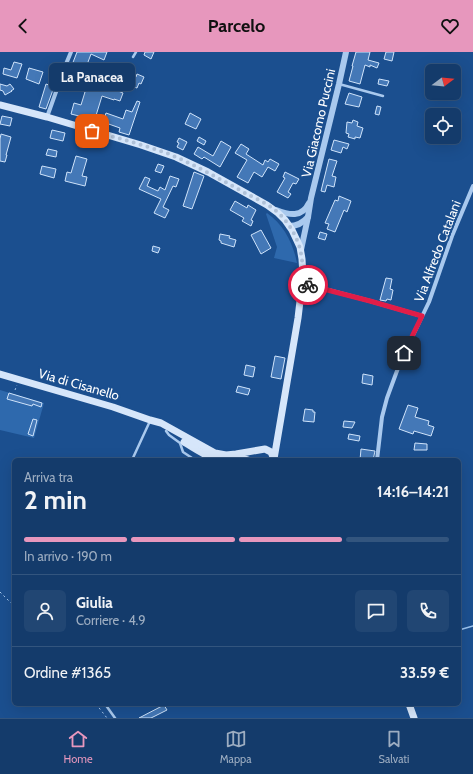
<!DOCTYPE html>
<html lang="it">
<head>
<meta charset="utf-8">
<style>
	:root { --surface:#143b6b; --page:#214673; --text:#f1f3f6; --muted:#9dadc1; --line:#33557e; --accent:#e797bd }
	body { margin:0; font-family:Cabin,sans-serif; background:var(--page); color:var(--text); height:100vh; display:flex; flex-direction:column; font-size:15px; white-space:nowrap }
	* { box-sizing:border-box; margin:0 }
	p { font-size:13px; color:var(--muted) }
	.icon { flex:none; width:22px; height:22px; fill:none; stroke:currentColor; stroke-width:2; stroke-linecap:round; stroke-linejoin:round }
	.map { position:relative; flex:1; overflow:hidden }
	.side { position:absolute; left:12px; top:406px; width:449px; height:248px; display:flex; flex-direction:column; background:var(--surface); border-radius:6px; box-shadow:0 4px 16px #0002,0 0 0 1px var(--line) }
	.side>* { flex:none }
	.needle { width:26px; rotate:74deg }
	.fabs { position:absolute; left:425px; top:12px; display:grid; gap:8px }
	.fabs a { display:grid; place-items:center; width:36px; height:36px; border-radius:6px; background:var(--surface); box-shadow:0 4px 16px #0002,0 0 0 1px var(--line); font-size:20px }
	.pin { position:absolute; display:grid; place-items:center; width:34px; height:34px; color:#fff; margin:-17px; border-radius:8px; box-shadow:0 2px 6px #0006 }
	.courier { position:absolute; display:grid; place-items:center; width:40px; height:40px; margin:-20px; border:3px solid #e11d48; border-radius:50%; background:#fff; color:#222; box-shadow:0 1px 5px #0007 }
	.bubble { position:absolute; height:28px; border-radius:6px; background:var(--surface); box-shadow:0 4px 16px #0002,0 0 0 1px var(--line); font-size:13px; font-weight:700; line-height:28px; text-align:center }
	.overview em { font-style:normal; font-weight:700 }
	.overview div { display:flex; flex-direction:column-reverse }
	.overview { display:flex; align-items:center; justify-content:space-between; height:68px; padding:0 12px }
	h1 { font-size:26px; font-weight:700; line-height:30px }
	.bar { display:grid; grid-template-columns:repeat(4,1fr); gap:6px 4px; align-content:center; height:48px; padding:0 12px }
	.bar i { height:5px; border-radius:3px; background:var(--line) }
	.bar .current { background:var(--accent) }
	.bar p { grid-column:span 4 }
	.line { display:flex; align-items:center; gap:10px; padding:0 12px; border-top:1px solid var(--line) }
	.line div { flex:1 }
	.round { display:grid; place-items:center; flex:none; width:42px; height:42px; border-radius:6px; background:var(--page) }
	header { display:flex; justify-content:space-between; align-items:center; height:52px; padding:0 12px; background:var(--accent); color:#111; font-size:18px; font-weight:700 }
	.tab-bar { display:flex; justify-content:space-around; align-items:center; height:56px; border-top:1px solid var(--line); background:var(--surface); font-size:11px; color:var(--muted) }
	.tab-bar a { display:grid; justify-items:center; gap:2px }
	.tab-bar .current { color:var(--accent) }
	.map>svg:first-child { display:block }
	.green { fill:#2e69ad }
	.lines { fill:none; stroke-linecap:round; stroke-linejoin:round }
	.stream { stroke:#9cc4f0; stroke-width:1.5 }
	.building { fill:#4478b7; stroke:#cfe3fa }
	.path { stroke:#a9c9ee; stroke-width:1; stroke-dasharray:2 3; stroke-linecap:butt }
	.service { stroke:#a9c9ee; stroke-width:2.5 }
	.minor { stroke:#a9c9ee; stroke-width:4 }
	.tertiary { stroke:#a9c9ee; stroke-width:6 }
	.secondary { stroke:#d6e6fa; stroke-width:7 }
	.done { stroke:#afc1d8; stroke-width:4; stroke-dasharray:0 7.2 }
	.route { stroke:#e11d48; stroke-width:5 }
	.labels { text-anchor:middle; stroke-width:4; stroke-linejoin:round; paint-order:stroke }
	.street-label { font-size:13px; fill:#fff; stroke:#1b4f8f }
</style>
</head>
<body>
<header><svg class="icon" aria-label="back" viewBox="0 0 24 24"><path d="M15 5l-7 7 7 7"/></svg>Parcelo<svg class="icon" aria-label="heart" viewBox="0 0 24 24"><path d="M12 20l-8-8c-3-5 5-10 8-4 3-6 11-1 8 4z"/></svg></header>
<div class="map">
<svg width="473" height="666" viewBox="0 0 473 666">
	<rect width="100%" height="100%" fill="#1b4f8f"/>
	<!-- green -->
	<g class="green">
		<path d="M267,161C284,173 293,191 297,211L274,206L277,195L266,162Z"/>
		<path d="M0,338L44,351L34,386L0,378Z"/>
	</g>
	<g class="lines">
		<!-- stream -->
		<path class="stream" d="M459,578L473,574"/>
	</g>
	<!-- building -->
	<g class="building">
		<path d="M77,0H107L104,8L91,2L85,18L72,13Z"/>
		<path d="M145,0H154L151,7L144,3Z"/>
		<path d="M356,0H370L368,8L379,11L377,16L370,13V15L365,13L360,32L349,29L353,14H352Z"/>
		<path d="M386,0H394L392,9L384,7Z"/>
		<path d="M14,10L22,12L17,26L3,22L4,16L11,18Z"/>
		<path d="M100,11L136,25L137,22L144,25L141,32L139,31L137,36L128,33V32L116,27V28L108,26L106,34L123,41L120,49L114,47V48L102,44L94,70L86,67L87,66L71,62L74,51L81,53L85,40L80,38L86,24L94,27Z"/>
		<path d="M29,16L43,20L39,32L26,27Z"/>
		<path d="M379,27L389,29L387,34L378,32Z"/>
		<path d="M0,32L7,34L10,32L14,37L11,39H12L5,43L3,39L0,38Z"/>
		<path d="M46,32L54,35L46,57L39,55Z"/>
		<path d="M349,41L362,45L359,55L345,52Z"/>
		<path d="M137,49L140,50L129,83L119,80L120,76L103,70L106,61L123,67L126,58L132,60Z"/>
		<path d="M377,54L381,55L379,63L375,62Z"/>
		<path d="M190,61L201,67L196,77L185,72Z"/>
		<path d="M2,64L12,66L10,74L0,72Z"/>
		<path d="M353,68L358,70L357,74L363,76L360,86L355,85V87L348,85L349,82L346,81L347,70L352,71Z"/>
		<path d="M52,78L65,81L63,89L50,86Z"/>
		<path d="M1,82L11,85L6,103H7L5,110L0,109V87Z"/>
		<path d="M199,85L206,89L204,93L197,89Z"/>
		<path d="M179,86L187,90L183,98L177,95L179,91L177,90Z"/>
		<path d="M334,88L349,92L347,97L343,95L341,101L331,98Z"/>
		<path d="M221,89L231,95L220,115L204,105L202,107L194,102L198,95L213,104Z"/>
		<path d="M241,92L249,97L246,102L263,113L265,108L268,110L270,107L279,112L275,119L268,115L262,125L254,120L248,131L237,125L247,108L235,101Z"/>
		<path d="M48,97L57,99L56,105L46,103Z"/>
		<path d="M76,104L87,107L82,124L87,125L85,134L65,129L67,120L71,121Z"/>
		<path d="M329,107L337,109L332,124L336,125L334,135L327,133L325,140L321,139Z"/>
		<path d="M158,112L164,114L161,121L155,119Z"/>
		<path d="M42,114L56,117L54,126L40,122Z"/>
		<path d="M194,120L204,124L192,157L183,154Z"/>
		<path d="M285,120L299,127L296,132L293,131L288,140L291,142L288,146L277,140L285,126L283,125Z"/>
		<path d="M170,124L179,127L176,135L173,134L163,155L169,158L165,166L154,161L161,147L139,137L145,125L150,127L147,134L158,139L160,135L165,138Z"/>
		<path d="M339,144L351,149L347,160L344,158L335,180L327,177L329,172L325,171L335,148L338,149Z"/>
		<path d="M235,149L247,156L248,153L256,158L251,168L253,169L251,174L242,169L244,166L230,158Z"/>
		<path d="M261,178L271,196L261,202L251,183Z"/>
		<path d="M320,180L327,182L325,188L318,186Z"/>
		<path d="M220,182L230,184L229,186L236,188L234,195L221,191V189L219,188Z"/>
		<path d="M153,194L160,196L158,201L152,199Z"/>
		<path d="M386,226L392,227L390,237L393,238L391,248L387,247L386,249L380,248Z"/>
		<path d="M275,304L285,306L281,327L271,325Z"/>
		<path d="M246,313L255,315L253,325L244,323Z"/>
		<path d="M363,322L373,324L372,333L362,331Z"/>
		<path d="M238,334L250,337L248,343L236,340Z"/>
		<path d="M9,341L42,351L41,355L33,352L32,354L7,347Z"/>
		<path d="M408,353L418,356L415,365L429,369L428,373L434,375L431,384L414,379L413,382L399,377Z"/>
		<path d="M305,357L313,358V360H315L314,370L303,369Z"/>
		<path d="M33,367L37,368L33,384L28,382Z"/>
		<path d="M344,369L355,370L352,376L343,375Z"/>
		<path d="M349,382L360,384L359,389L348,387Z"/>
		<path d="M415,391L427,392V398H414Z"/>
		<path d="M361,397L375,399L373,408H360Z"/>
		<path d="M164,653L167,658L151,666H139Z"/>
	</g>
	<g class="lines">
		<!-- path -->
		<g class="path">
			<path d="M15,338L17,333"/>
			<path d="M0,540L14,554"/>
			<path d="M96,652L107,666"/>
		</g>
		<!-- service -->
		<g class="service">
			<path d="M133,5L136,0"/>
			<path d="M339,32L383,44"/>
			<path d="M166,379L169,383L180,391L183,400L195,408"/>
			<path d="M132,408L150,369"/>
			<path d="M105,652L115,666"/>
		</g>
		<!-- minor -->
		<g class="minor">
			<path d="M47,65L66,12L71,0"/>
			<path d="M302,231L370,249L422,264"/>
			<path d="M377,408L382,365L387,346L401,308L429,250L452,184L473,134"/>
		</g>
		<!-- tertiary -->
		<g class="tertiary">
			<path d="M276,158C289,163 302,166 309,151"/>
			<path d="M289,174C298,174 303,171 308,165"/>
			<path d="M301,198L308,165L311,146L339,32L346,0"/>
		</g>
		<!-- secondary -->
		<g class="secondary">
			<path d="M0,53L47,65L141,93L176,105L208,120L267,153L278,161L285,168L292,178L300,195L302,207L303,224L298,266L274,407"/>
			<path d="M0,322L113,355L150,368L161,371L215,401L226,403L236,402L265,397L271,400L274,407"/>
			<path d="M184,390C195,397 208,406 222,407C230,408 240,405 248,408"/>
			<path d="M409,652L414,666"/>
		</g>
	</g>
	<g class="lines">
		<!-- done -->
		<path class="done" d="M92,79C118,86 144,93 169,102C195,113 220,127 245,141C259,148 275,155 285,168C301,188 304,207 302,231L308,233"/>
		<!-- route -->
		<path class="route" d="M308,233L370,249L422,264L404,301"/>
	</g>
	<g class="labels">
		<!-- street labels -->
		<g class="street-label">
			<text transform="translate(318 71) rotate(-77)" y="5">Via Giacomo Puccini</text>
			<text transform="translate(437 199) rotate(-69)" y="5">Via Alfredo Catalani</text>
			<text transform="translate(79 332) rotate(16)" y="5">Via di Cisanello</text>
		</g>
	</g>
</svg>
<div class="fabs">
<a><svg class="needle" viewBox="-14 -14 28 28"><path d="M0-13l5 13h-10z" fill="#e53935"/><path d="M0 13l5-13h-10z" fill="#9dadc1"/></svg></a>
<a><svg class="icon" aria-label="locate" viewBox="0 0 24 24"><circle cx="12" cy="12" r="6"/><path d="M12 2v4M12 18v4M2 12h4M18 12h4"/></svg></a>
</div>
<div class="pin" style="left:92px;top:79px;background:#ea580c"><svg class="icon" aria-label="bag" viewBox="0 0 24 24"><path d="M5 8h14l-1 12H6zM9 8a3 3 0 0 1 6 0"/></svg></div>
<div class="pin" style="left:404px;top:301px;background:#1f2937"><svg class="icon" aria-label="home" viewBox="0 0 24 24"><path d="M3 11l9-7 9 7M6 9v11h12V9"/></svg></div>
<div class="courier" style="left:308px;top:233px"><svg class="icon" aria-label="bike" viewBox="0 0 24 24"><circle cx="6" cy="16" r="4"/><circle cx="18" cy="16" r="4"/><path d="M6 16l4-8h5l3 8M10 8l3 8H6M13 5h3"/></svg></div>
<div class="bubble" style="left:49px;top:11px;width:86px">La Panacea</div>
<section class="side">
<div class="overview"><div><h1>2 min</h1><p>Arriva tra</p></div><em>14:16–14:21</em></div>
<div class="bar"><i class="current"></i><i class="current"></i><i class="current"></i><i></i><p>In arrivo · 190 m</p></div>
<div class="line" style="height:72px"><a class="round"><svg class="icon" aria-label="person" viewBox="0 0 24 24"><circle cx="12" cy="8" r="4"/><path d="M4 21q1-7 8-7t8 7"/></svg></a><div><b>Giulia</b><p>Corriere · 4.9</p></div><a class="round"><svg class="icon" aria-label="chat" viewBox="0 0 24 24"><path d="M4 5h16v11H9l-5 4z"/></svg></a><a class="round"><svg class="icon" aria-label="phone" viewBox="0 0 24 24"><path d="M5 4h4l2 5-3 2q2 4 5 5l2-3 5 2v4C11 20 4 13 5 4z"/></svg></a></div>
<div class="line" style="height:52px"><div>Ordine #1365</div><b>33.59 €</b></div>
</section>
</div>
<nav class="tab-bar">
<a class="current"><svg class="icon" aria-label="home" viewBox="0 0 24 24"><path d="M3 11l9-7 9 7M6 9v11h12V9"/></svg>Home</a>
<a><svg class="icon" aria-label="map" viewBox="0 0 24 24"><path d="M3 6l6-2 6 2 6-2v14l-6 2-6-2-6 2zM9 4v14M15 6v14"/></svg>Mappa</a>
<a><svg class="icon" aria-label="saved" viewBox="0 0 24 24"><path d="M7 4h10v16l-5-4-5 4z"/></svg>Salvati</a>
</nav>
</body>
</html>
